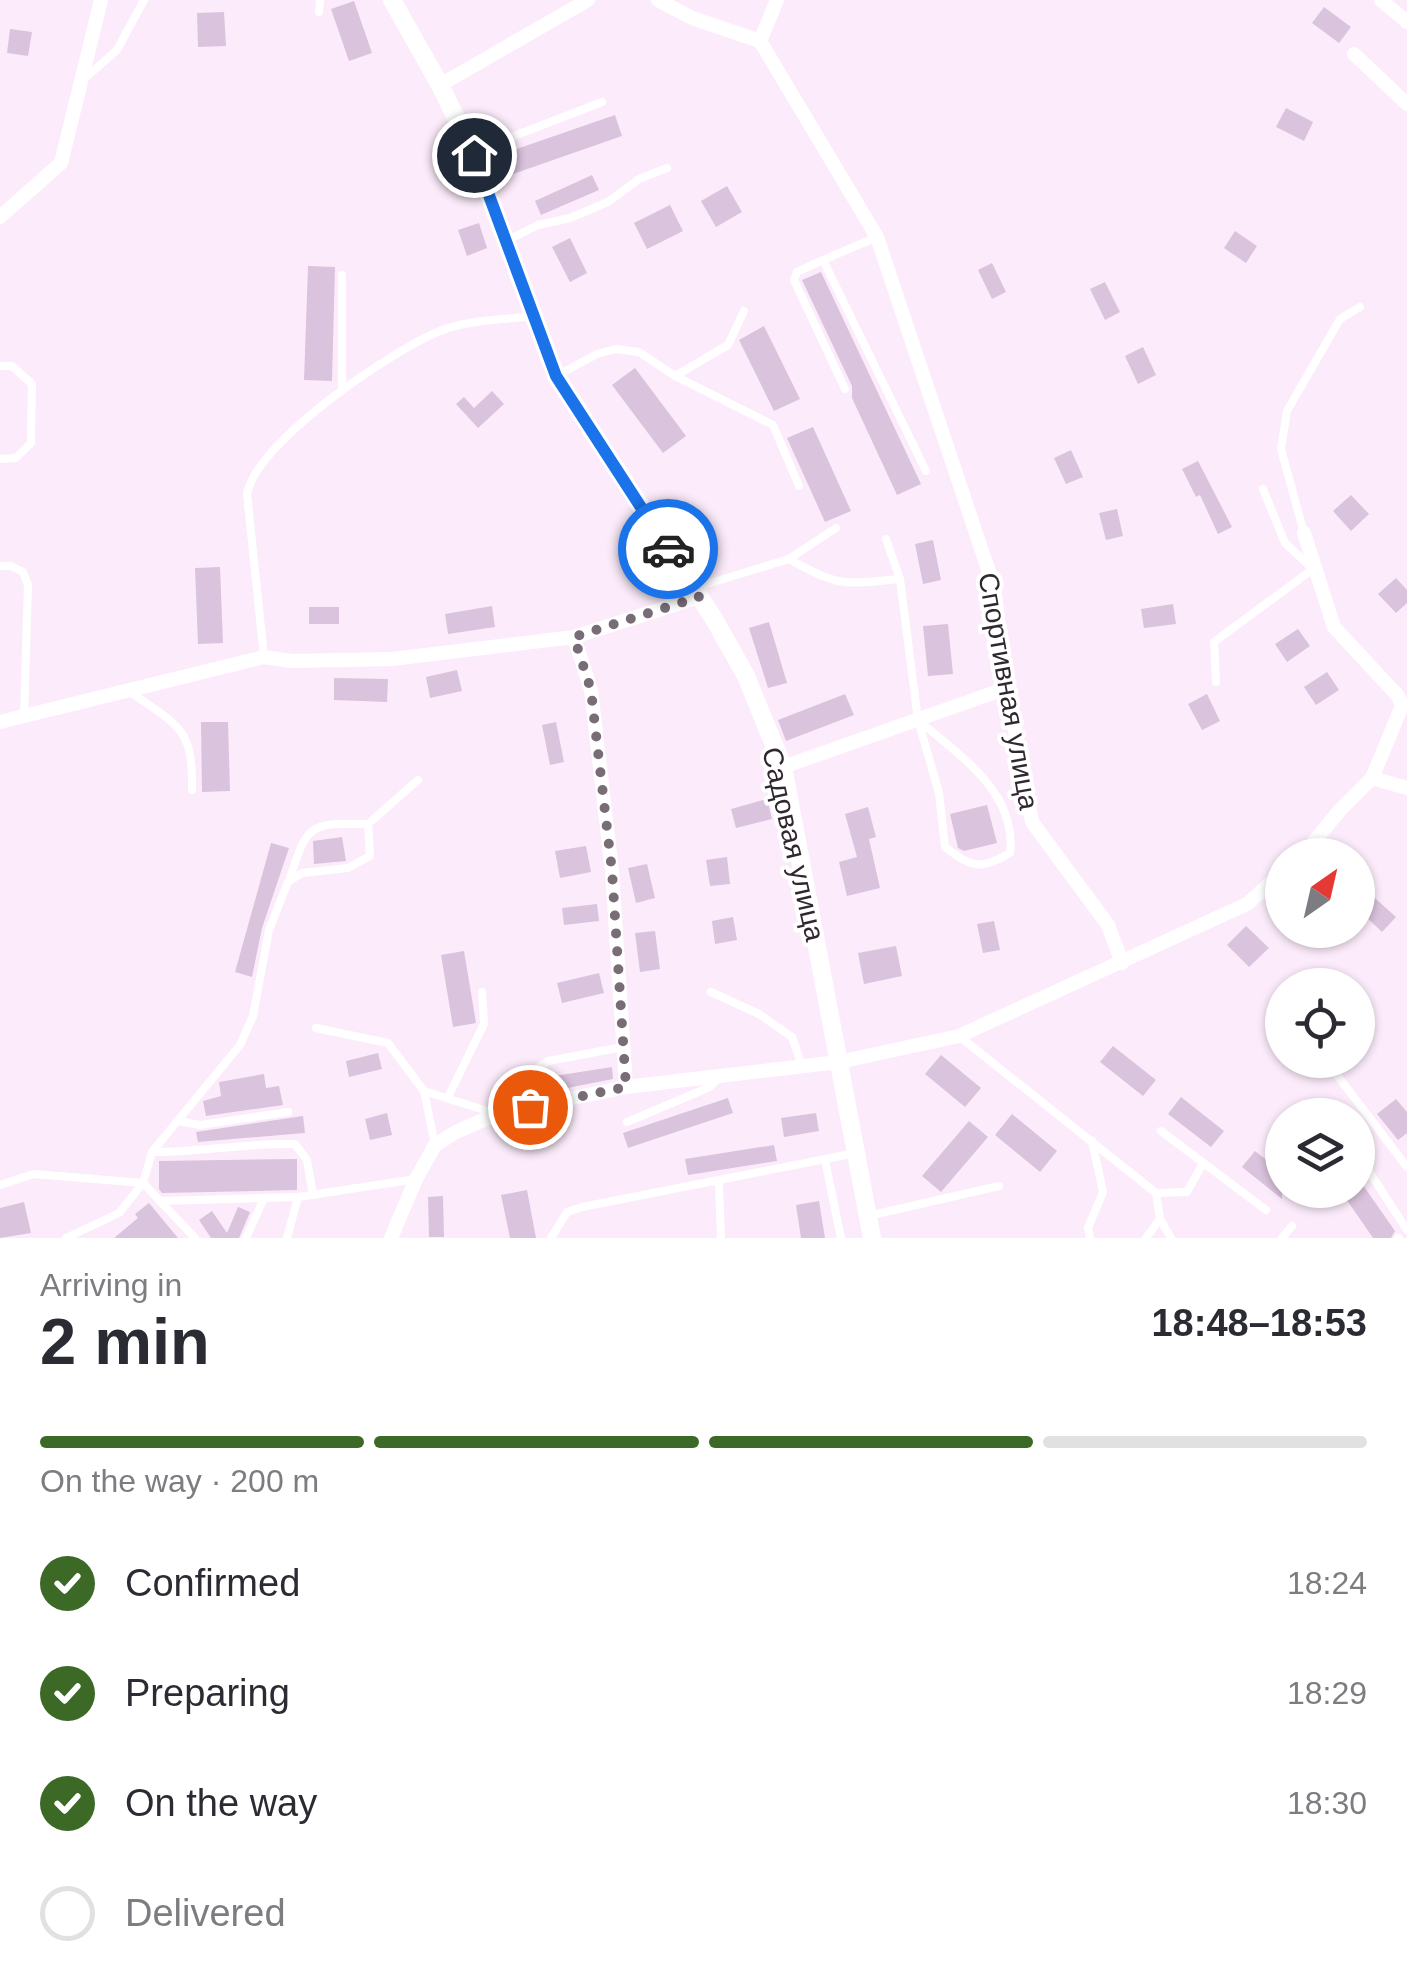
<!DOCTYPE html>
<html lang="en">
<head>
<meta charset="utf-8">
<style>
	:root { --surface:#fff; --page:#f2f2f3; --text:#2b2b33; --muted:#7c7c81; --line:#e1e1e2; --accent:#3d6927 }
	body { margin:0; font-family:Arial,sans-serif; background:var(--page); color:var(--text); height:100vh; display:flex; flex-direction:column; font-size:38px; white-space:nowrap }
	* { box-sizing:border-box; margin:0 }
	p { font-size:32px; color:var(--muted) }
	.icon { flex:none; width:55px; height:55px; fill:none; stroke:currentColor; stroke-width:2; stroke-linecap:round; stroke-linejoin:round }
	.map { position:relative; height:1238px; overflow:hidden }
	.details { display:flex; flex-direction:column; background:var(--surface); flex:1 }
	.details>* { flex:none }
	.needle { width:65px; rotate:34deg }
	.tools { position:absolute; left:1265px; top:838px; display:grid; gap:20px }
	.tools a { display:grid; place-items:center; width:110px; height:110px; border-radius:50%; background:var(--surface); box-shadow:0 2px 8px #0004; font-size:50px }
	.pin { position:absolute; display:grid; place-items:center; width:85px; height:85px; color:#fff; margin:-42px; border:5px solid #fff; border-radius:50%; box-shadow:0 2px 10px #0007 }
	.courier { position:absolute; display:grid; place-items:center; width:100px; height:100px; margin:-50px; border:8px solid #1a73e8; border-radius:50%; background:#fff; color:#222; box-shadow:0 2px 12px #0007 }
	.summary em { font-style:normal; font-weight:700 }
	.summary div { display:flex; flex-direction:column-reverse }
	.summary { display:flex; align-items:center; justify-content:space-between; height:170px; padding:0 40px }
	h1 { font-size:65px; font-weight:700; line-height:75px }
	.bar { display:grid; grid-template-columns:repeat(4,1fr); gap:15px 10px; align-content:center; height:120px; padding:0 40px }
	.bar i { height:12px; border-radius:8px; background:var(--line) }
	.bar .current { background:var(--accent) }
	.bar p { grid-column:span 4 }
	ol { padding:0 40px; list-style:none }
	li { display:flex; align-items:center; gap:30px; height:110px }
	li p { margin-inline-start:auto }
	li .icon { padding:10px; border-radius:50%; background:var(--accent); color:#fff; stroke-width:4 }
	li:last-child { color:var(--muted) }
	li i { width:55px; height:55px; border:5px solid var(--line); border-radius:50% }
	.map>svg:first-child { display:block }
	.building { fill:#dac3dd }
	.lines { fill:none; stroke-linecap:round; stroke-linejoin:round }
	.service { stroke:#fff; stroke-width:8 }
	.minor { stroke:#fff; stroke-width:14 }
	.tertiary { stroke:#fff; stroke-width:18 }
	.done { stroke:#786c77; stroke-width:10; stroke-dasharray:0 18 }
	.route { stroke:#1a73e8; stroke-width:12 }
	.labels { text-anchor:middle; stroke-width:8; stroke-linejoin:round; paint-order:stroke }
	.street-label { font-size:28px; fill:#312730; stroke:#fff }
</style>
</head>
<body>
<div class="map">
<svg width="1407" height="1238" viewBox="0 0 1407 1238">
	<rect width="100%" height="100%" fill="#fcecfb"/>
	<!-- building -->
	<g class="building">
		<path d="M354,1L372,53L349,61L331,9Z"/>
		<path d="M1324,7L1351,27L1339,43L1312,23Z"/>
		<path d="M224,12L226,46L198,47L197,13Z"/>
		<path d="M10,29L32,32L28,56L7,53Z"/>
		<path d="M1286,108L1313,122L1304,141L1276,127Z"/>
		<path d="M615,115L622,136L513,174L505,153Z"/>
		<path d="M592,175L599,190L541,215L535,201Z"/>
		<path d="M727,186L742,212L716,227L701,201Z"/>
		<path d="M670,205L683,231L647,249L634,223Z"/>
		<path d="M479,223L487,248L467,256L458,230Z"/>
		<path d="M1235,231L1257,246L1246,263L1224,248Z"/>
		<path d="M570,238L587,273L570,282L552,247Z"/>
		<path d="M992,263L1006,292L992,299L978,270Z"/>
		<path d="M308,266L335,267L332,381L304,380Z"/>
		<path d="M821,272L921,484L897,495L852,398V386L802,280Z"/>
		<path d="M1105,282L1120,312L1105,320L1090,289Z"/>
		<path d="M764,326L800,399L774,411L739,340Z"/>
		<path d="M1143,347L1156,375L1138,384L1125,356Z"/>
		<path d="M635,368L686,436L663,453L612,385Z"/>
		<path d="M492,391L504,404L478,428L456,404L464,397L474,408Z"/>
		<path d="M813,427L851,511L825,522L787,438Z"/>
		<path d="M1071,450L1083,477L1066,484L1054,458Z"/>
		<path d="M1198,461L1232,527L1218,534L1200,495L1196,497L1182,469Z"/>
		<path d="M1351,495L1369,514L1351,531L1333,511Z"/>
		<path d="M1117,509L1123,536L1106,540L1099,513Z"/>
		<path d="M933,540L941,580L923,584L915,544Z"/>
		<path d="M220,567L223,643L198,644L195,568Z"/>
		<path d="M1396,578L1407,590V603L1396,613L1378,594Z"/>
		<path d="M1173,604L1176,624L1144,628L1141,609Z"/>
		<path d="M492,606L495,627L448,634L445,614Z"/>
		<rect x="309" y="607" width="30" height="17"/>
		<path d="M769,622L787,683L768,688L749,628Z"/>
		<path d="M948,624L953,674L928,676L923,626Z"/>
		<path d="M1298,629L1310,646L1287,662L1275,644Z"/>
		<path d="M457,670L462,691L430,698L426,677Z"/>
		<path d="M1327,672L1339,690L1316,705L1304,687Z"/>
		<path d="M334,678L388,679L387,702L334,700Z"/>
		<path d="M845,694L854,715L786,741L778,720Z"/>
		<path d="M1207,694L1220,721L1202,730L1188,704Z"/>
		<path d="M201,722H228L230,791L202,792Z"/>
		<path d="M556,722L564,762L550,765L542,725Z"/>
		<path d="M767,799L772,819L736,828L731,809Z"/>
		<path d="M987,805L997,843L964,851L958,848L950,814Z"/>
		<path d="M868,807L876,837L869,839L880,888L847,896L839,862L857,857L845,814Z"/>
		<path d="M342,837L346,861L314,864L313,841Z"/>
		<path d="M271,843L289,848L262,928L252,977L235,972Z"/>
		<path d="M586,846L591,872L560,878L555,851Z"/>
		<path d="M727,857L730,884L710,886L706,860Z"/>
		<path d="M647,864L655,898L636,903L628,868Z"/>
		<path d="M1358,883L1396,917L1382,932L1358,909Z"/>
		<path d="M597,904L599,921L564,925L562,908Z"/>
		<path d="M733,917L737,940L715,944L712,921Z"/>
		<path d="M994,921L1000,950L983,953L977,924Z"/>
		<path d="M1246,926L1269,948L1249,967L1227,945Z"/>
		<path d="M655,931L660,969L640,972L635,933Z"/>
		<path d="M896,946L902,976L864,984L858,953Z"/>
		<path d="M464,951L476,1023L453,1027L441,955Z"/>
		<path d="M599,973L604,993L562,1003L557,983Z"/>
		<path d="M1113,1046L1156,1080L1143,1096L1100,1062Z"/>
		<path d="M378,1053L382,1069L349,1077L346,1061Z"/>
		<path d="M941,1055L981,1088L965,1107L925,1074Z"/>
		<path d="M612,1067L613,1079L532,1095L530,1083L535,1079Z"/>
		<path d="M264,1074L266,1088L279,1086L283,1105L206,1116L203,1101L221,1096L219,1082Z"/>
		<path d="M1181,1097L1224,1131L1211,1147L1168,1114Z"/>
		<path d="M728,1098L733,1113L628,1148L623,1133Z"/>
		<path d="M1396,1099L1407,1112V1133L1398,1140L1377,1114Z"/>
		<path d="M387,1113L392,1135L370,1140L365,1119Z"/>
		<path d="M816,1113L819,1131L784,1137L781,1118Z"/>
		<path d="M1012,1114L1057,1151L1040,1172L995,1135Z"/>
		<path d="M303,1116L305,1133L198,1142L196,1132Z"/>
		<path d="M969,1121L988,1137L941,1192L922,1176Z"/>
		<path d="M774,1145L777,1161L688,1175L685,1159Z"/>
		<path d="M1255,1151L1282,1172V1199L1242,1167Z"/>
		<path d="M297,1159V1190L162,1193L159,1189V1161Z"/>
		<path d="M1358,1178L1395,1231L1391,1238H1373L1340,1190H1358Z"/>
		<path d="M527,1190L536,1238H510L501,1195Z"/>
		<path d="M443,1196L444,1237H429L428,1197Z"/>
		<path d="M819,1201L825,1238H801L796,1205Z"/>
		<path d="M24,1202L31,1233L0,1238V1208Z"/>
		<path d="M149,1203L178,1238H114L138,1218L135,1214Z"/>
		<path d="M238,1207L250,1212L239,1238H211L199,1220L212,1211L227,1233Z"/>
	</g>
	<g class="lines">
		<!-- service -->
		<g class="service">
			<path d="M319,12L320,0"/>
			<path d="M84,79L117,50L144,0"/>
			<path d="M477,154L509,138L602,102"/>
			<path d="M877,237L823,260L926,471"/>
			<path d="M506,241L538,225L570,218L608,202L639,179L667,168"/>
			<path d="M823,260L797,272L794,280L845,389"/>
			<path d="M0,366H12L32,384L31,443L16,458L0,459"/>
			<path d="M558,375L597,354L616,349L639,352L675,376L773,425L799,486"/>
			<path d="M675,376L728,345L744,311"/>
			<path d="M342,390V275"/>
			<path d="M1304,533L1281,449L1287,411L1340,319L1360,307"/>
			<path d="M886,539L900,579L918,720L939,793L945,847C971,867 980,871 1010,853C1017,792 959,755 918,720"/>
			<path d="M789,559C840,588 843,584 900,579"/>
			<path d="M0,566H11L23,572L28,585L24,716"/>
			<path d="M697,587L789,559L836,528"/>
			<path d="M264,657L247,494C256,442 391,351 440,331C466,320 503,320 532,316"/>
			<path d="M1216,682L1214,642L1313,569L1285,543L1263,489"/>
			<path d="M128,690C176,726 194,725 192,790"/>
			<path d="M1307,852L1328,855"/>
			<path d="M289,881C307,825 308,822 368,824"/>
			<path d="M711,992L759,1014L792,1037L802,1066"/>
			<path d="M316,1028L388,1043L424,1091L497,1114L527,1075L548,1061L623,1047"/>
			<path d="M959,1036L1156,1193L1160,1219L1171,1238"/>
			<path d="M1328,1063L1407,1167"/>
			<path d="M424,1091L435,1145"/>
			<path d="M448,1097L484,1024L482,992"/>
			<path d="M178,1121L200,1125L288,1112"/>
			<path d="M627,1122L710,1087L719,1077"/>
			<path d="M1161,1131L1266,1210"/>
			<path d="M152,1152C200,1152 247,1143 295,1144L307,1160L313,1195"/>
			<path d="M825,1160L841,1238"/>
			<path d="M1363,1162L1407,1230"/>
			<path d="M719,1182L721,1238"/>
			<path d="M0,1185L34,1174L143,1183"/>
			<path d="M1156,1193L1187,1192L1202,1165"/>
			<path d="M160,1201L298,1197L416,1179"/>
			<path d="M868,1216L999,1186"/>
			<path d="M66,1238L119,1213L143,1183"/>
			<path d="M195,1238L143,1183L152,1152L240,1045L253,1016L269,930L288,882L302,873L348,868L370,856L368,824L418,780"/>
			<path d="M246,1238L264,1198"/>
			<path d="M287,1238L298,1197"/>
			<path d="M551,1238L567,1212L582,1207L856,1153"/>
			<path d="M1090,1238L1088,1228L1103,1192L1092,1141"/>
			<path d="M1146,1238L1160,1219"/>
			<path d="M1282,1238L1292,1226"/>
			<path d="M1398,1238H1399"/>
		</g>
		<!-- minor -->
		<g class="minor">
			<path d="M658,0L692,18L760,41L777,0"/>
			<path d="M1381,0L1407,22"/>
			<path d="M760,41L877,237L994,587L1007,688L1032,822L1108,925L1122,963"/>
			<path d="M1354,54L1407,104"/>
			<path d="M440,85L588,0"/>
			<path d="M0,217L61,163L101,0"/>
			<path d="M574,637L591,690L612,871L626,1087"/>
			<path d="M0,722L264,657L292,661L392,659L574,637L699,597"/>
			<path d="M783,767L1007,688"/>
			<path d="M1372,778L1407,788"/>
			<path d="M1303,855L1340,810L1372,778L1402,706L1398,696L1334,627L1304,533"/>
			<path d="M391,1238L416,1179L435,1145L456,1132L497,1114L626,1087L839,1062L959,1036L1247,904L1282,873"/>
		</g>
		<!-- tertiary -->
		<path class="tertiary" d="M392,0L440,85L474,155L556,376L714,619L746,676L783,767L872,1238"/>
	</g>
	<g class="lines">
		<!-- done -->
		<path class="done" d="M530,1107L626,1087L612,871L595,726L591,690L574,637L699,597L668,549"/>
		<!-- route -->
		<path class="route" d="M474,155L556,376L668,549"/>
	</g>
	<g class="labels">
		<!-- street labels -->
		<g class="street-label">
			<text transform="translate(1009 691) rotate(80)" y="10">Спортивная улица</text>
			<text transform="translate(794 844) rotate(77)" y="10">Садовая улица</text>
		</g>
	</g>
</svg>
<div class="tools">
<a><svg class="needle" viewBox="-14 -14 28 28"><path d="M0-13l5 13h-10z" fill="#e53935"/><path d="M0 13l5-13h-10z" fill="#7c7c81"/></svg></a>
<a><svg class="icon" aria-label="locate" viewBox="0 0 24 24"><circle cx="12" cy="12" r="6"/><path d="M12 2v4M12 18v4M2 12h4M18 12h4"/></svg></a>
<a><svg class="icon" aria-label="layers" viewBox="0 0 24 24"><path d="M12 4l9 5-9 5-9-5zM3 14l9 5 9-5"/></svg></a>
</div>
<div class="pin" style="left:530px;top:1107px;background:#ea580c"><svg class="icon" aria-label="bag" viewBox="0 0 24 24"><path d="M5 8h14l-1 12H6zM9 8a3 3 0 0 1 6 0"/></svg></div>
<div class="pin" style="left:474px;top:155px;background:#1f2937"><svg class="icon" aria-label="home" viewBox="0 0 24 24"><path d="M3 11l9-7 9 7M6 9v11h12V9"/></svg></div>
<div class="courier" style="left:668px;top:549px"><svg class="icon" aria-label="car" viewBox="0 0 24 24"><path d="M5 17H2v-5l4-1 3-4h7l3 4 3 1v5h-3M9 17h6M6 11h13"/><circle cx="7" cy="17" r="2"/><circle cx="17" cy="17" r="2"/></svg></div>
</div>
<section class="details">
<div class="summary"><div><h1>2 min</h1><p>Arriving in</p></div><em>18:48–18:53</em></div>
<div class="bar"><i class="current"></i><i class="current"></i><i class="current"></i><i></i><p>On the way · 200 m</p></div>
<ol>
<li><svg class="icon" aria-label="check" viewBox="0 0 24 24"><path d="M5 12l5 5 9-10"/></svg>Confirmed<p>18:24</p></li>
<li><svg class="icon" aria-label="check" viewBox="0 0 24 24"><path d="M5 12l5 5 9-10"/></svg>Preparing<p>18:29</p></li>
<li><svg class="icon" aria-label="check" viewBox="0 0 24 24"><path d="M5 12l5 5 9-10"/></svg>On the way<p>18:30</p></li>
<li><i></i>Delivered</li>
</ol>
</section>
</body>
</html>
